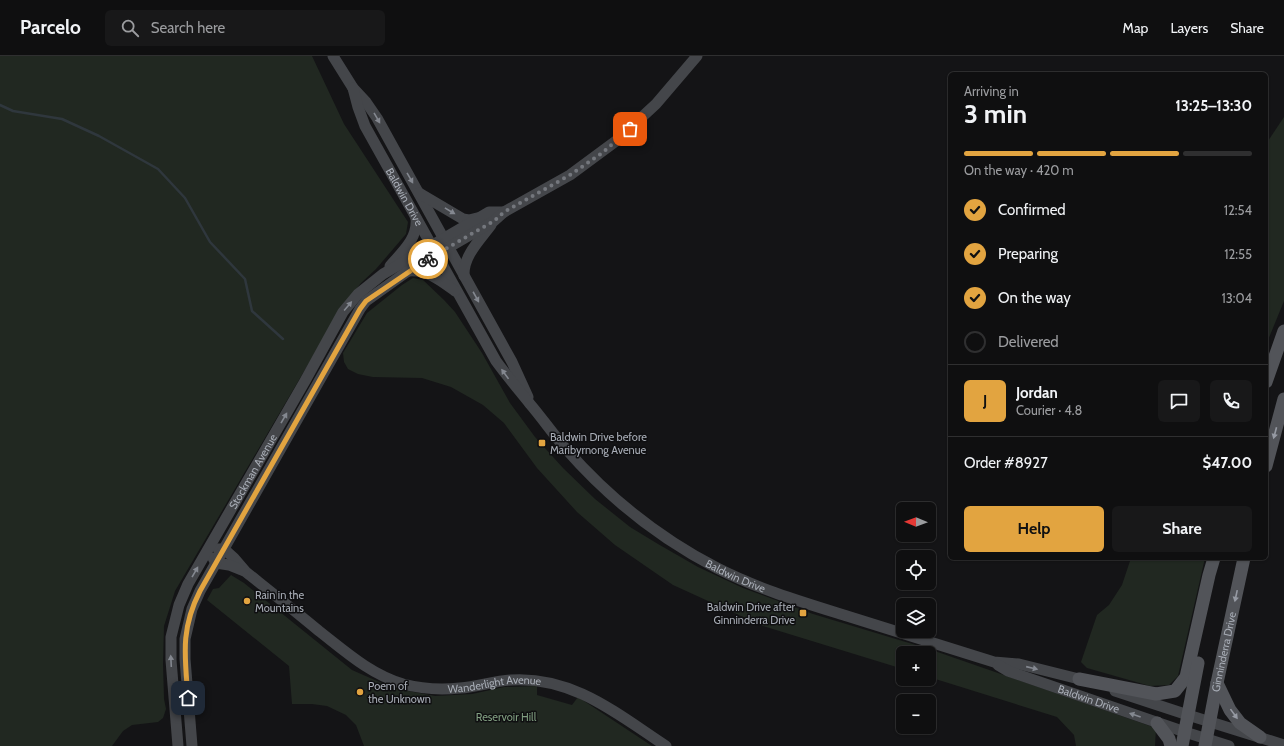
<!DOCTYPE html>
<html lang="en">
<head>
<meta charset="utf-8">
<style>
	:root { --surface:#0f0f10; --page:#181819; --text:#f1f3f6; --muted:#9b9c9f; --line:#2f2f30; --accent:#e2a440 }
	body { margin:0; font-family:Cabin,sans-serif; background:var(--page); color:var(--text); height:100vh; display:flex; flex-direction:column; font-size:15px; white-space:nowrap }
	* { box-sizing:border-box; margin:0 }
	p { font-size:13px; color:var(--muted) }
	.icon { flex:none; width:22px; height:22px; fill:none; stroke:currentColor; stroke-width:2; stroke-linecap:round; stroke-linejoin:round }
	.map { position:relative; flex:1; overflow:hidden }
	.panel { position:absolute; left:948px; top:16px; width:320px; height:488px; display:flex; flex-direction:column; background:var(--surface); border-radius:6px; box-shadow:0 1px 3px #0004,0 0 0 1px var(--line) }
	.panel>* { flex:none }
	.needle { width:26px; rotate:271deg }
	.fabs { position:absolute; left:896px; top:446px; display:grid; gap:8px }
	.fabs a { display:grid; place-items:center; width:40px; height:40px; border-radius:6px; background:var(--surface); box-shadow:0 1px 3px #0004,0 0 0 1px var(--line); font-size:20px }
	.pin { position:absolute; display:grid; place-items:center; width:34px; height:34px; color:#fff; margin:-17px; border-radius:8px; box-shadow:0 2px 6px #0006 }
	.courier { position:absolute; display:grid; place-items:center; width:40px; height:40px; margin:-20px; border:3px solid #e2a440; border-radius:50%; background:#fff; color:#222; box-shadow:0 1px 5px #0007 }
	.summary em { font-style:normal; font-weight:800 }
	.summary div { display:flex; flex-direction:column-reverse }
	.summary { display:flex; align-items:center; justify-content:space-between; height:68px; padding:0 16px }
	h1 { font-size:26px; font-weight:800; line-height:30px }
	.bar { display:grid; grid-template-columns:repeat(4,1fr); gap:6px 4px; align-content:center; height:48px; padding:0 16px }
	.bar i { height:5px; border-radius:3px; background:var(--line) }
	.bar .selected { background:var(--accent) }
	.bar p { grid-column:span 4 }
	.line { display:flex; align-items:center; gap:10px; padding:0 16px; border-top:1px solid var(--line) }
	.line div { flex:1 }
	.round { display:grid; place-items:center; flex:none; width:42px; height:42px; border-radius:6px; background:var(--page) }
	ol { padding:0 16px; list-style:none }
	li { display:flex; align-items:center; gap:12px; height:44px }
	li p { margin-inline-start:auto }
	li .icon { padding:4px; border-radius:50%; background:var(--accent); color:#111; stroke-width:4 }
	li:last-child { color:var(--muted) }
	li i { width:22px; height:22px; border:2px solid var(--line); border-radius:50% }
	.primary-button { display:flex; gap:8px; margin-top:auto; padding:8px 16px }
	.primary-button a { flex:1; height:46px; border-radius:6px; background:var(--accent); color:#111; font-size:16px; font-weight:800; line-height:46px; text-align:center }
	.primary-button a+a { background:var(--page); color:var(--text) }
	header { display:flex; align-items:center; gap:24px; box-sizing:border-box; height:56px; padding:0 20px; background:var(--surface); border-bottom:1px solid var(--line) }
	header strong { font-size:19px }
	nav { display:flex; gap:22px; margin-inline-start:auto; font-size:14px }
	.search { width:280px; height:36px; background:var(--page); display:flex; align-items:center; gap:10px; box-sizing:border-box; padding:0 14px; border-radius:6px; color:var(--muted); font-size:15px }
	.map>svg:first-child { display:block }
	.green { fill:#212821 }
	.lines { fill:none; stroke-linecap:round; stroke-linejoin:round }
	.stream { stroke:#2f373d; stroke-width:2.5 }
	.secondary { stroke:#44464a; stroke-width:11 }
	.primary { stroke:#525459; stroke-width:13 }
	.oneway { fill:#848890 }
	.oneway2 { fill:#969aa3 }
	.done { stroke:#74777d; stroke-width:4; stroke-dasharray:0 7.2 }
	.route { stroke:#e2a440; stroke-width:5 }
	.poi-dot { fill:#e2a440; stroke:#0f0f11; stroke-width:1.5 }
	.labels { text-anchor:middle; stroke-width:3; stroke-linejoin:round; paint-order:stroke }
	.street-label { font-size:11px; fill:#a7acb5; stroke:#0f0f11 }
	.poi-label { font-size:11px; fill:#a7acb5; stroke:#0f0f11; text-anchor:start }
	.park-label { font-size:11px; fill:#809e80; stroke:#0f0f11 }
</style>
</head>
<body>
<header>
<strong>Parcelo</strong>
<div class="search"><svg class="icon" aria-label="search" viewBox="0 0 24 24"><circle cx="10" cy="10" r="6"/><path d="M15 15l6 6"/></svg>Search here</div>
<nav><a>Map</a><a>Layers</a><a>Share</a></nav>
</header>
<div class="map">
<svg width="1284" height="690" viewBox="0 0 1284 690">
	<rect width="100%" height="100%" fill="#141416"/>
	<!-- green -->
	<g class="green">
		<path d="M0,0H312L344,68L408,166L406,178L376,213L361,227L343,249L175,535L164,570L163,608L164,643L166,653L163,662L158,666L132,669L123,675L112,690H0Z"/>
		<path d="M1284,61V245L1266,289V88Z"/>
		<path d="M413,222L423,224L444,244L455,256L482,297L510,347L535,381L563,412L595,443L630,471L658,488L698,511L743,532L813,558L929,593L1156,672L1155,690H1076L1074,679L1057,661L929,621V597H903V613L763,570L673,529L615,489L577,456L537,412L504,367L483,349L451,331L422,322L373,321L358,318L348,313L344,306L343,297L367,257L402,229Z"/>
		<path d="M1131,502H1205L1178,620L1169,629L1150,630L1087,612L1081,606L1097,559L1109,549L1122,529Z"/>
		<path d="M231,519L244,527L352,614L393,632L435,640L472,638L504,631L537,630V639L572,649L578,641L652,690H364L356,669L346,659L327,650L312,648H292L289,610L207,544L213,533L219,532Z"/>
	</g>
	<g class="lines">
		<!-- stream -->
		<path class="stream" d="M0,49L13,55L62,63L99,80L158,113L185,142L210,186L245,223L252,255L283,283"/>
		<!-- secondary -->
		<g class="secondary">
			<path d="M333,0L353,32L366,46L377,62L512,306L528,341"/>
			<path id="s1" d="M353,32L358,51L365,70L496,305C507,320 518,333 530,348C542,362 553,378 566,393C608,441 659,482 717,512C758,533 802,546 847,560C896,575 945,591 994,606L1019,608L1087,625"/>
			<path d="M419,137L463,163L469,164L477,162"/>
			<path d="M390,210C402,196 418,183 416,162"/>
			<path d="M408,215C427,213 441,225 455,235"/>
			<path d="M464,220C463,200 480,184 491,169"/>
			<path id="s2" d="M218,493H224L234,502L246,516C271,536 295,555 319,575C346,596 370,618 403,628C422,633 441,634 460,632C477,631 494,625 511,624C573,620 617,658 666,690"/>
			<path d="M213,502L216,507L229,509L244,515"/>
			<path id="s3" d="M998,609L1008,615L1185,676L1229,690"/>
			<path d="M1115,635L1188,659L1284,689"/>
			<path id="s4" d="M178,690L171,604V581L179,549L188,528L305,325L343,256L358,238L383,218L489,156H504"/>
			<path d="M192,690L185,603V583L192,553L200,535L360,253L366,245L408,215L494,165L504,156L570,119L616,85L656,48L697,0"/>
		</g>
		<!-- primary -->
		<g class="primary">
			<path d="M1266,326L1284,275"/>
			<path d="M1266,410L1284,343"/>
			<path d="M1079,623L1156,638L1175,635L1186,621L1209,519L1214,502"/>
			<path d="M1217,627L1230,654L1240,667L1260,681"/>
			<path d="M1157,667L1169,683L1171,690"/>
			<path d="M1182,690L1198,607"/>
			<path id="s5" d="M1205,690L1217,627L1244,502"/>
		</g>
	</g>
	<!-- one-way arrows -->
	<defs><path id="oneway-solid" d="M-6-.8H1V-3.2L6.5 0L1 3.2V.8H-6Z"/></defs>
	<g class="oneway">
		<use href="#oneway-solid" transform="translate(377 62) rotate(60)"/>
		<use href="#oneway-solid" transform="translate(410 122) rotate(60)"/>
		<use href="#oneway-solid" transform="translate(450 155) rotate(31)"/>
		<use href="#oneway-solid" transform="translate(476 241) rotate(61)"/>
		<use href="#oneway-solid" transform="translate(348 250) rotate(-50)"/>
		<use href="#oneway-solid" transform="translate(505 318) rotate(-126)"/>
		<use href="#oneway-solid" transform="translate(284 362) rotate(-60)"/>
		<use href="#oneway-solid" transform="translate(195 516) rotate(-60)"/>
		<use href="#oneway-solid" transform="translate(171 605) rotate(-93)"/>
		<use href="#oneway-solid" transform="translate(1032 612) rotate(13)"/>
		<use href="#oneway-solid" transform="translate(1135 659) rotate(-161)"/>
	</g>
	<g class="oneway2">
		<use href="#oneway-solid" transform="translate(1275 377) rotate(105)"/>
		<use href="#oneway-solid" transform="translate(1236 540) rotate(102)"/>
		<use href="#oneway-solid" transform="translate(1234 658) rotate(54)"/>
	</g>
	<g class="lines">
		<!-- done -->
		<path class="done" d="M428,203L494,165L504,156L570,119L602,97L630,73"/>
		<!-- route -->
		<path class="route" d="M188,642C185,601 180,574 200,535L360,253L366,245L428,203"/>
	</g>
	<!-- markers -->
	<g class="poi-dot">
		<rect x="538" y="383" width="8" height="8" rx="2"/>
		<circle cx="247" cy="545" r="4"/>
		<rect x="799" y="553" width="8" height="8" rx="2"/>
		<circle cx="360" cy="636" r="4"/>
	</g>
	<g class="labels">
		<!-- street labels -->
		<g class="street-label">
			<text dy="4" stroke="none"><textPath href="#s1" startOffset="121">Baldwin Drive</textPath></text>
			<text dy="4" stroke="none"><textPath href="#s4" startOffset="295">Stockman Avenue</textPath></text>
			<text dy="4" stroke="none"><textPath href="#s1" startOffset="635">Baldwin Drive</textPath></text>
			<text dy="4" stroke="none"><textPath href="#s5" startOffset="96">Ginninderra Drive</textPath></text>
			<text dy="4" stroke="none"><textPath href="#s2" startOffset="324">Wanderlight Avenue</textPath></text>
			<text dy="4" stroke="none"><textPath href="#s3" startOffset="97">Baldwin Drive</textPath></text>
		</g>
		<!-- poi labels -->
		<g class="poi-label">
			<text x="550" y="385">Baldwin Drive before<tspan x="550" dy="13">Maribyrnong Avenue</tspan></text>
			<text x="255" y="543">Rain in the<tspan x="255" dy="13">Mountains</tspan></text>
			<text x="795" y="555" text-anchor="end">Baldwin Drive after<tspan x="795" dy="13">Ginninderra Drive</tspan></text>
			<text x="368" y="634">Poem of<tspan x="368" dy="13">the Unknown</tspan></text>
		</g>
		<!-- park labels -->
		<g class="park-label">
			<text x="506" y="665">Reservoir Hill</text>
		</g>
	</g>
</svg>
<div class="fabs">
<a><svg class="needle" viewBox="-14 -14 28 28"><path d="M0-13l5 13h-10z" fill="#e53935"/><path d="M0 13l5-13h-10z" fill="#9b9c9f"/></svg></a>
<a><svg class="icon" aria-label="locate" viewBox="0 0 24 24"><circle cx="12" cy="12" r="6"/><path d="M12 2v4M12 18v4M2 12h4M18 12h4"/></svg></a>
<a><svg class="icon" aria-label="layers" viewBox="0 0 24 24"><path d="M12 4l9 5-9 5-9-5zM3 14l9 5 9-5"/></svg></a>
<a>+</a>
<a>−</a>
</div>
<div class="pin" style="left:630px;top:73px;background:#ea580c"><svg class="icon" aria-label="bag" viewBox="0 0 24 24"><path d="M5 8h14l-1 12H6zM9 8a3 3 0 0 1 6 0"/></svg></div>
<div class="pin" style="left:188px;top:642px;background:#1f2937"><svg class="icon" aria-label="home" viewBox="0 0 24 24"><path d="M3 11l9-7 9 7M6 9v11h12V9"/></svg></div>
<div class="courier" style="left:428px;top:203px"><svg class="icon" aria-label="bike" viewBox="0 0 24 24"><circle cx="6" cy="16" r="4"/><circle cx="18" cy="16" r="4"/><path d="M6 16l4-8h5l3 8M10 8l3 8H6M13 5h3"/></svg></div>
<section class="panel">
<div class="summary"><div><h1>3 min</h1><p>Arriving in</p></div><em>13:25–13:30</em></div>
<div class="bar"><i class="selected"></i><i class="selected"></i><i class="selected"></i><i></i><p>On the way · 420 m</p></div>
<ol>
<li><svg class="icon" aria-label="check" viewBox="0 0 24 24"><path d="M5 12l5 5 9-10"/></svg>Confirmed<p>12:54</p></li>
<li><svg class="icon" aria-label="check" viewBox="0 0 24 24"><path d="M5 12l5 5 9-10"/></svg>Preparing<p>12:55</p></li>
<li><svg class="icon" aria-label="check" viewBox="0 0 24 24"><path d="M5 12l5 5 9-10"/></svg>On the way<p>13:04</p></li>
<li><i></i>Delivered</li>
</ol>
<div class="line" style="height:72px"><b class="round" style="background:var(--accent);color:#111">J</b><div><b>Jordan</b><p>Courier · 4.8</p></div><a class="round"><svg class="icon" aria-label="chat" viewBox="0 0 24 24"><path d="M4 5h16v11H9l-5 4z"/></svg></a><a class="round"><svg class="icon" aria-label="phone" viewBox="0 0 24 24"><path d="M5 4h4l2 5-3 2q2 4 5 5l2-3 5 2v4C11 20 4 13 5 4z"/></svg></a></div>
<div class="line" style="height:52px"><div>Order #8927</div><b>$47.00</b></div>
<div class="primary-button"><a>Help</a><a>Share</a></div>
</section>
</div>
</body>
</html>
